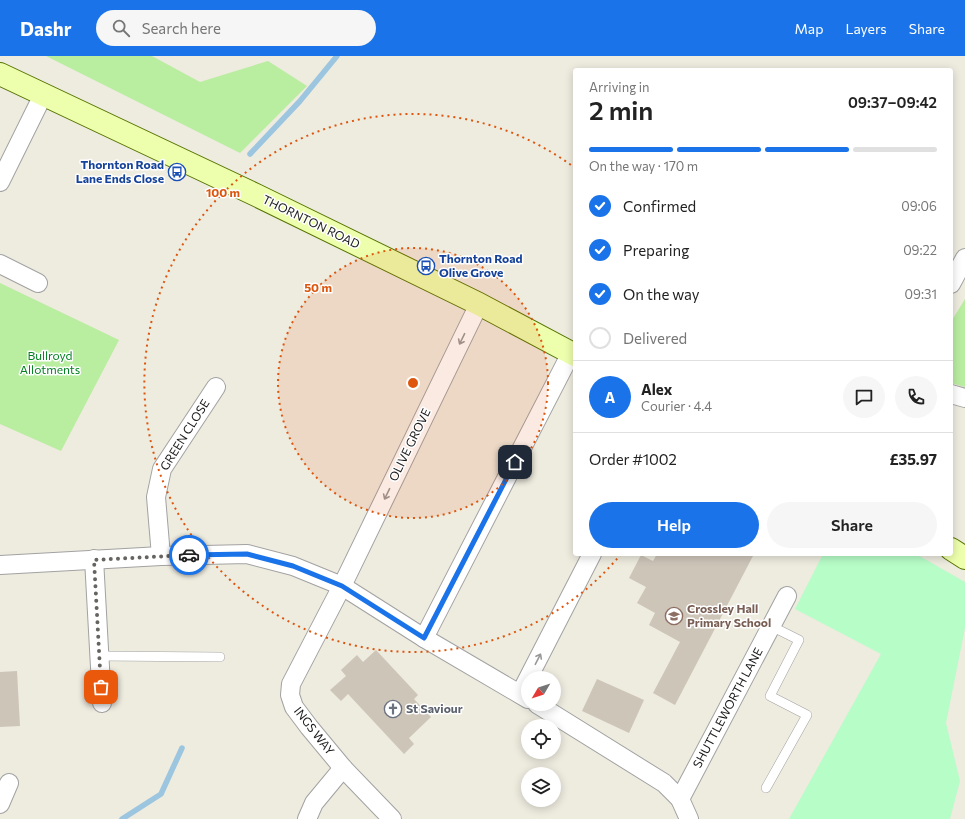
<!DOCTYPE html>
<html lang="en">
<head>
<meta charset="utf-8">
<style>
	:root { --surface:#fff; --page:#f6f6f6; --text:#222; --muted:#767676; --line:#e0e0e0; --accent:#1a73e8 }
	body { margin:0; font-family:Commissioner,sans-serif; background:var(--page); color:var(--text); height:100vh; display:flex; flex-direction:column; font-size:15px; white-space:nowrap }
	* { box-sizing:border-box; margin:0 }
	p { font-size:13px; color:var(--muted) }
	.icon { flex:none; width:22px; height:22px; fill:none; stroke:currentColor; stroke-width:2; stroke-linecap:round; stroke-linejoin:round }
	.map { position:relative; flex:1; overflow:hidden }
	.drawer { position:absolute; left:573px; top:12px; width:380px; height:488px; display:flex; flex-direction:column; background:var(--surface); border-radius:4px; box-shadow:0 2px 10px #0003 }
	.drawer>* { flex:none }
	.needle { width:26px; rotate:231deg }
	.controls { position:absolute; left:521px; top:615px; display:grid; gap:8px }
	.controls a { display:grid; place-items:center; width:40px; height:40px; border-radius:50%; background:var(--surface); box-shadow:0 2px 10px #0003; font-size:20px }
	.pin { position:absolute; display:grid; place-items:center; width:34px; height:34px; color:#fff; margin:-17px; border-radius:8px; box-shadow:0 2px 6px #0006 }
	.courier { position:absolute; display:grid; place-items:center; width:40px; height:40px; margin:-20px; border:3px solid #1a73e8; border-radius:50%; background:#fff; color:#222; box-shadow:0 1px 5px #0007 }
	.summary em { font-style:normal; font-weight:600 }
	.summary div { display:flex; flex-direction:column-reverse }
	.summary { display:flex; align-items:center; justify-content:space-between; height:68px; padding:0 16px }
	h1 { font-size:26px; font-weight:600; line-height:30px }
	.bar { display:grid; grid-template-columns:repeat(4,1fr); gap:6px 4px; align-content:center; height:48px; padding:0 16px }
	.bar i { height:5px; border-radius:3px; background:var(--line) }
	.bar .active { background:var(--accent) }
	.bar p { grid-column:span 4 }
	.line { display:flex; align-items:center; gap:10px; padding:0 16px; border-top:1px solid var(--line) }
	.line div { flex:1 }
	.round { display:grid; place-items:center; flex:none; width:42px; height:42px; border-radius:21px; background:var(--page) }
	ol { padding:0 16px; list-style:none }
	li { display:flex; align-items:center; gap:12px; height:44px }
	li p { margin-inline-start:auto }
	li .icon { padding:4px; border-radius:50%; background:var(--accent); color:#fff; stroke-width:4 }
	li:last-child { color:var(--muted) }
	li i { width:22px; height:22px; border:2px solid var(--line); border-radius:50% }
	.action { display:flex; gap:8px; margin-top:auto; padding:8px 16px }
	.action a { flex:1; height:46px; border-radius:24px; background:var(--accent); color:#fff; font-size:16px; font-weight:600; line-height:46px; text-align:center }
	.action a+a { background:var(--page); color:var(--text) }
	header { display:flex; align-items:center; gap:24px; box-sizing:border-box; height:56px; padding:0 20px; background:var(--accent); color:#fff }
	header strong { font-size:19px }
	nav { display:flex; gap:22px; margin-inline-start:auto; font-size:14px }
	.search { width:280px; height:36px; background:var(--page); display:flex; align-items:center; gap:10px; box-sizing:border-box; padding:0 14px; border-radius:22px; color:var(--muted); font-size:15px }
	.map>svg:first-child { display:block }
	.grass { fill:#b9eda0 }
	.park { fill:#b7fdc8 }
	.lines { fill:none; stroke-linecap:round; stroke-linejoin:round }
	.stream { stroke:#9cc5df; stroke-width:5.5 }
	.building { fill:#cec5b9 }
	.lane-casing { stroke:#a2a2a2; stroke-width:10 }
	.street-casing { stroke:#a2a2a2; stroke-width:20 }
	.secondary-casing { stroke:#557400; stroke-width:24 }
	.lane { stroke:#fff; stroke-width:9 }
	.street { stroke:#fff; stroke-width:18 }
	.secondary { stroke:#edfead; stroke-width:22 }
	.oneway { stroke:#989898 }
	.done { stroke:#656460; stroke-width:4; stroke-dasharray:0 7.2 }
	.route { stroke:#1a73e8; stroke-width:5 }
	.ring { fill:none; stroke:#de560d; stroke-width:2; stroke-dasharray:2 4 }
	.labels { text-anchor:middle; stroke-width:3; stroke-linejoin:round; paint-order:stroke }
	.transit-label { font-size:12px; font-weight:bold; fill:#164399; stroke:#fff; text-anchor:end }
	.street-label { font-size:12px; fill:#1b1b1b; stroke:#fff }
	.park-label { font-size:12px; fill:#037f22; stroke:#fff }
	.education-label { font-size:12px; font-weight:bold; fill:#785e54; stroke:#fff; text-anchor:start }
	.worship-label { font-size:12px; font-weight:bold; fill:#5b616d; stroke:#fff; text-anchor:start }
	.centre { fill:#de560d; stroke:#fff; stroke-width:2 }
	.ring-label { font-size:12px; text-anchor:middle; font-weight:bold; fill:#de560d; stroke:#fff; stroke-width:3; stroke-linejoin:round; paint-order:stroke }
</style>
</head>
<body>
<header>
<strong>Dashr</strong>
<div class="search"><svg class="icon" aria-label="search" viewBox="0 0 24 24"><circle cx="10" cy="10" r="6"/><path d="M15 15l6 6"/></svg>Search here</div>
<nav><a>Map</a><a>Layers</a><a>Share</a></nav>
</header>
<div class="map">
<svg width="965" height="763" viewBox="0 0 965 763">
	<rect width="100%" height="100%" fill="#eeebdf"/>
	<!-- grass -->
	<g class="grass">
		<path d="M46,0H152L200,26L268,5L307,30L240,97Z"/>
		<path d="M0,227L119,284L61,395L0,368Z"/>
		<path d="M965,243V331L951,327V266Z"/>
	</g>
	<!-- park -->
	<path class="park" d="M823,498H916L965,526V572L946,667L960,725L950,763H789L881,598L795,553Z"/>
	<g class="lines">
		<!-- stream -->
		<g class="stream">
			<path d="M250,98L300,45L337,0"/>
			<path d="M122,763L161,738L182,692"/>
		</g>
	</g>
	<!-- building -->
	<g class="building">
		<path d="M657,498H754L675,649L653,637L680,586L649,569L655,557L637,547L646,531L629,522L641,499L653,505Z"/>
		<path d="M376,594L418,639L414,643L431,661L409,682L414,688L404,698L348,638L341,645L330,634L346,620L341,614L357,599L363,606Z"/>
		<path d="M17,615L20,670L0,671V616Z"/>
		<path d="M597,623L644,644L629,677L582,655Z"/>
	</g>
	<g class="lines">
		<defs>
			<g id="lane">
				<path d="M99,600L220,601"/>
				<path d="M766,732L807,659L770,640L799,584L771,570"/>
			</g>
			<g id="street">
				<path d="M0,126L44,37"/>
				<path d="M0,208L38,227"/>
				<path d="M951,228L965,202"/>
				<path d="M951,338L965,342"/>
				<path d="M161,500L156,441L162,413L216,331"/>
				<path d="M94,503L102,647"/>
				<path d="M0,509L161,500L247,498L293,510L342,530L424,582L528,643"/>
				<path d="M424,582L571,297"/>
				<path d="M520,638L592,498"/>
				<path d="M537,648L664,727L680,743"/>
				<path d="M0,748L9,727"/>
				<path d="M307,763L314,747L343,712"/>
				<path d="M392,763L343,712L309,671L294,651L290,639L291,628L342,530L479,248"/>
				<path d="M689,763L680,743L787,540"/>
			</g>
			<g id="secondary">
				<path d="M0,18L256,139L479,248L575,299"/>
				<path d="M951,493L965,502"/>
			</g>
		</defs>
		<!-- lane casing -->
		<use href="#lane" class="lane-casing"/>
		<!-- street casing -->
		<use href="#street" class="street-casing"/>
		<!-- secondary casing -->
		<use href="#secondary" class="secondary-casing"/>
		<!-- lane -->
		<use href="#lane" class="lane"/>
		<!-- street -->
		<use href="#street" class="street"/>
		<!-- secondary -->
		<use href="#secondary" class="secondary"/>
	</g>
	<!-- one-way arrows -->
	<defs><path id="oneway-shaft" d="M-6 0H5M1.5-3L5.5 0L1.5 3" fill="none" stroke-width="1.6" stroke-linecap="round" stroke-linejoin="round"/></defs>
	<g class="oneway">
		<use href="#oneway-shaft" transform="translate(462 283) rotate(116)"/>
		<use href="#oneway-shaft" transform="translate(387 438) rotate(116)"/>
		<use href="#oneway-shaft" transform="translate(538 603) rotate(-63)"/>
	</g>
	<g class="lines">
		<!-- done -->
		<path class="done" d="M101,631L94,504L189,499"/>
		<!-- route -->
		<path class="route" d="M189,499L247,498L293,510L342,530L424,582L515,406"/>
	</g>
	<!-- distance rings -->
	<circle cx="413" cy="327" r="135" fill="#de560d" fill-opacity=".12"/>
	<g class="ring">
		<circle cx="413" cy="327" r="135"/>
		<path d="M621 498A269 269 0 1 1 575 112"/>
	</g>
	<!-- icons -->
	<defs>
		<symbol id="bus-ring" viewBox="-11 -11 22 22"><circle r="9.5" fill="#fff" stroke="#1a4fb4" stroke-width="1.5"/><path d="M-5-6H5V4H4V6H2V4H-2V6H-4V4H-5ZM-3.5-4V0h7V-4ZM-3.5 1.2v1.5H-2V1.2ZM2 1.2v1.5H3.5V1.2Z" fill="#1a4fb4"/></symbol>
		<symbol id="school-ring" viewBox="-11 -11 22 22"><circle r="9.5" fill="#fff" stroke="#8d6e63" stroke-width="1.5"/><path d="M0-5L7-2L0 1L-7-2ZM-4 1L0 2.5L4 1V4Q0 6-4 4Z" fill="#8d6e63"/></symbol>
		<symbol id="church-ring" viewBox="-11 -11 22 22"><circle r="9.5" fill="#fff" stroke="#6b7280" stroke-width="1.5"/><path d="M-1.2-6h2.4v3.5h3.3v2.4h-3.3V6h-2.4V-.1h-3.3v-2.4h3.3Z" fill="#6b7280"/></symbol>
	</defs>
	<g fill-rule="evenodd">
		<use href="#bus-ring" x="167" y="106" width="20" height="20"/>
		<use href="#bus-ring" x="416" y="200" width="20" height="20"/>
		<use href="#school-ring" x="664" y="550" width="20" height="20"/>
		<use href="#church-ring" x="383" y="643" width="20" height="20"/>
	</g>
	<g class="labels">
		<!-- transit labels -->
		<g class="transit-label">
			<text x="164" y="113">Thornton Road<tspan x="164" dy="14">Lane Ends Close</tspan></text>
			<text x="439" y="207" text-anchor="start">Thornton Road<tspan x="439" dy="14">Olive Grove</tspan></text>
		</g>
		<!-- street labels -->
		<g class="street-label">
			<text transform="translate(311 166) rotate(26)" y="4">THORNTON ROAD</text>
			<text transform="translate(185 379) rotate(-58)" y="4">GREEN CLOSE</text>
			<text transform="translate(410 389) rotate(-64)" y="4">OLIVE GROVE</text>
			<text transform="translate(728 652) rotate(-62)" y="4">SHUTTLEWORTH LANE</text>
			<text transform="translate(314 675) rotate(52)" y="4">INGS WAY</text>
		</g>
		<!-- park labels -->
		<g class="park-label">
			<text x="50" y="304">Bullroyd<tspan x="50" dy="14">Allotments</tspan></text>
		</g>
		<!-- education labels -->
		<g class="education-label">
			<text x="687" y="557">Crossley Hall<tspan x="687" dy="14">Primary School</tspan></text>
		</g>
		<!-- worship labels -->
		<g class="worship-label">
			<text x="406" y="657">St Saviour</text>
		</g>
	</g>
	<circle cx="413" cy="327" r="6" class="centre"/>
	<g class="ring-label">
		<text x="223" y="141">100 m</text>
		<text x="318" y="236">50 m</text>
	</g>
</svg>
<div class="controls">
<a><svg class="needle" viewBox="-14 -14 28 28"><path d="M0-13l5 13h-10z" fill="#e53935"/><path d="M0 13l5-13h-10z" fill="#767676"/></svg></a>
<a><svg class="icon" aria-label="locate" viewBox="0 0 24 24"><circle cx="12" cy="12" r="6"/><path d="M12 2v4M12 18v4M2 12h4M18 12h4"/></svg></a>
<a><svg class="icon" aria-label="layers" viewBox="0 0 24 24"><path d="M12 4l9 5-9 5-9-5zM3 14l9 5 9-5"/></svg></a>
</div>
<div class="pin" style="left:101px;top:631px;background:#ea580c"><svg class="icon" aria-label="bag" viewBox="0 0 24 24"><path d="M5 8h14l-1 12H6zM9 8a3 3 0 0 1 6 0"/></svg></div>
<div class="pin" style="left:515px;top:406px;background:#1f2937"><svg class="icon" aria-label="home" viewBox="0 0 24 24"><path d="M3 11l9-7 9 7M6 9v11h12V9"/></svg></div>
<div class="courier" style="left:189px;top:499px"><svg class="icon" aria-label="car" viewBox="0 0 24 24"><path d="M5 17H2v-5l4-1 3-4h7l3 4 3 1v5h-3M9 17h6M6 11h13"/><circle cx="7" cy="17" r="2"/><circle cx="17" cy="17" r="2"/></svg></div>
<section class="drawer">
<div class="summary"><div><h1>2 min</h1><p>Arriving in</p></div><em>09:37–09:42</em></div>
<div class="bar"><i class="active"></i><i class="active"></i><i class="active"></i><i></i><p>On the way · 170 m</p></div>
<ol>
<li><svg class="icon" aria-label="check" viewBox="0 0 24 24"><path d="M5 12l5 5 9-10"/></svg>Confirmed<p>09:06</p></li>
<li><svg class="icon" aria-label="check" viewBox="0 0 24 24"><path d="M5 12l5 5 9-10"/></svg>Preparing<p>09:22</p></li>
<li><svg class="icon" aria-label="check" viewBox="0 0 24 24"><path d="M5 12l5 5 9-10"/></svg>On the way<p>09:31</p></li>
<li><i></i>Delivered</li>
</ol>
<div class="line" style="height:72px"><b class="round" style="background:var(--accent);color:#fff">A</b><div><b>Alex</b><p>Courier · 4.4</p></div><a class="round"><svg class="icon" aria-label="chat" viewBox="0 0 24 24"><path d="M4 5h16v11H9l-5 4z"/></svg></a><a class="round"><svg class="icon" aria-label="phone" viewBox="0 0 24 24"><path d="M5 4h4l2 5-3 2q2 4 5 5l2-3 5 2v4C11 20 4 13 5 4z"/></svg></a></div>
<div class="line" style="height:52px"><div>Order #1002</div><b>£35.97</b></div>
<div class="action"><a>Help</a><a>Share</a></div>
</section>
</div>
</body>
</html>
